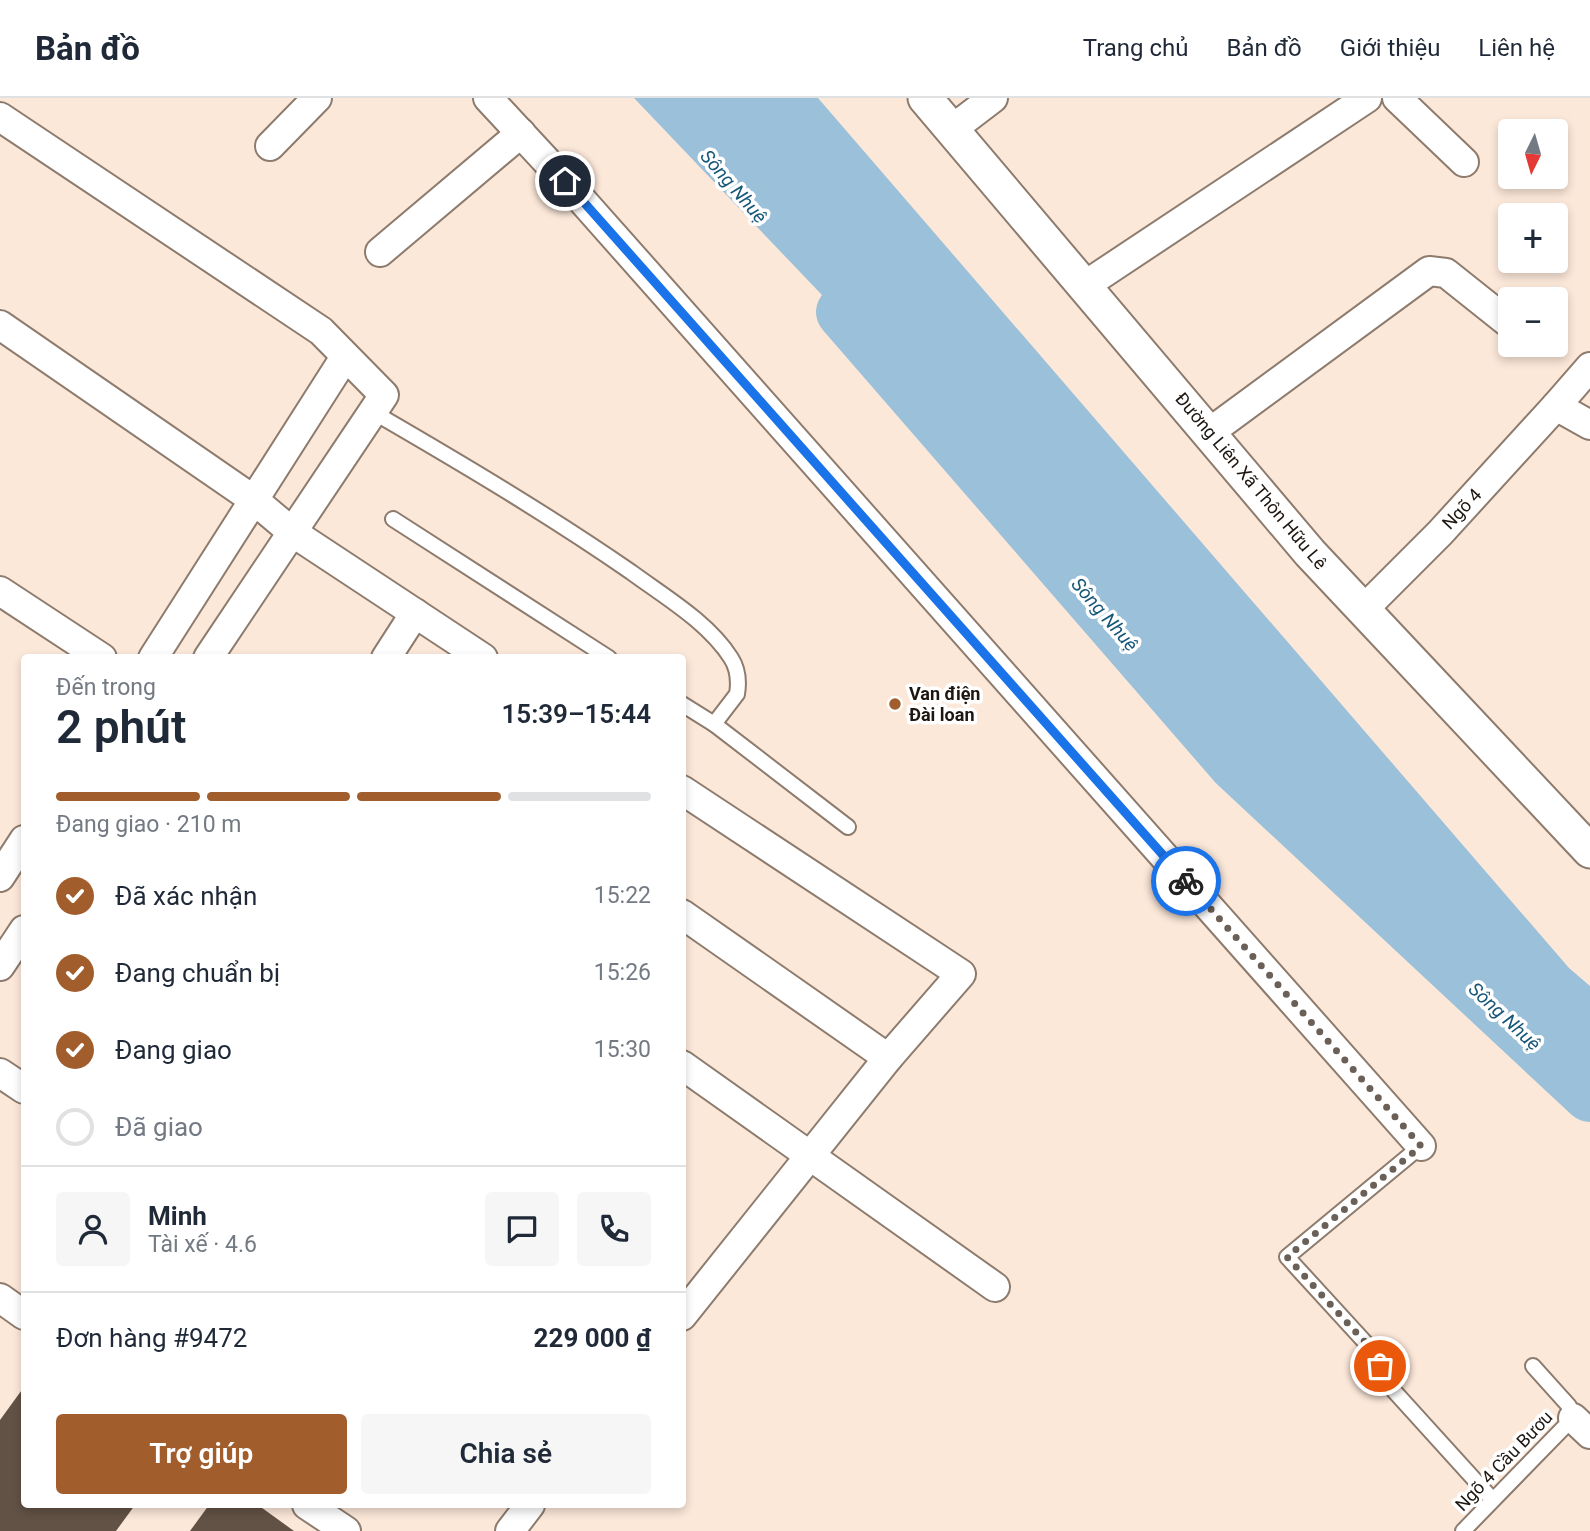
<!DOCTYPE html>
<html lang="vi">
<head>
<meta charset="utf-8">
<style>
	:root { --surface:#fff; --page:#f6f6f7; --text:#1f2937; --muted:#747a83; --line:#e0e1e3; --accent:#a15e2c }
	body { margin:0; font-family:Roboto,sans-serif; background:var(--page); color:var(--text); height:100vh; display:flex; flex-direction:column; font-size:26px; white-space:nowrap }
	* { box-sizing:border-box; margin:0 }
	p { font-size:23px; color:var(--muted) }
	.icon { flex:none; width:38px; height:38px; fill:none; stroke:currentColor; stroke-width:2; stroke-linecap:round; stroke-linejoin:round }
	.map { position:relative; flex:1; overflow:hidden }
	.sheet { position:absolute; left:21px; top:556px; width:665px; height:854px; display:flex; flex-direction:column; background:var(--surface); border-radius:7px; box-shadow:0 4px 10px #0003 }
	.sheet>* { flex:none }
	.needle { width:46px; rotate:185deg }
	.fabs { position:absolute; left:1498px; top:21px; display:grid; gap:14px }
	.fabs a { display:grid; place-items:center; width:70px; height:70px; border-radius:7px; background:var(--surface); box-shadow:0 4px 10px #0003; font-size:35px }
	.pin { position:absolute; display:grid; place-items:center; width:60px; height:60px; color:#fff; margin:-30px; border:4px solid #fff; border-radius:50%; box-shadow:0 2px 7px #0007 }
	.courier { position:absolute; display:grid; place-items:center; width:70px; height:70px; margin:-35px; border:5px solid #1a73e8; border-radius:50%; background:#fff; color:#222; box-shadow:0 2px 9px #0007 }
	.headline em { font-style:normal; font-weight:600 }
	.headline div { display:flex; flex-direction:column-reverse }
	.headline { display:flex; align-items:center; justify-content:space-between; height:119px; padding:0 35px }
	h1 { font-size:46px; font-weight:600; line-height:52px }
	.bar { display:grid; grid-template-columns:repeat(4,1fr); gap:10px 7px; align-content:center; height:84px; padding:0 35px }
	.bar i { height:9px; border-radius:5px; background:var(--line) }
	.bar .current { background:var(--accent) }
	.bar p { grid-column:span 4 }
	.line { display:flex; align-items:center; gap:18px; padding:0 35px; border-top:2px solid var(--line) }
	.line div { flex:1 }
	.round { display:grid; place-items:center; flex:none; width:74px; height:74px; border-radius:7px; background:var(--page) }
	ol { padding:0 35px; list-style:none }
	li { display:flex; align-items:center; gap:21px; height:77px }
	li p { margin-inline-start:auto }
	li .icon { padding:7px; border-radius:50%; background:var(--accent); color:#fff; stroke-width:4 }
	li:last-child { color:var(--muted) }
	li i { width:38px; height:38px; border:4px solid var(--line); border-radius:50% }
	.cta { display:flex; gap:14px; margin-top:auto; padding:14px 35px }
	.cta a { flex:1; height:80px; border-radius:7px; background:var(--accent); color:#fff; font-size:28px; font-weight:600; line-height:80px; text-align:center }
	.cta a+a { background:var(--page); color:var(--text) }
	header { display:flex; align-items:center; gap:42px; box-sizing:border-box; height:98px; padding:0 35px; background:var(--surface); border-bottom:2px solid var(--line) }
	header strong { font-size:33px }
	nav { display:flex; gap:38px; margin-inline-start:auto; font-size:24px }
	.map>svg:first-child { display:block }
	.water { fill:#9bc0da }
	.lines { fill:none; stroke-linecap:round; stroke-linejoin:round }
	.river { stroke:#9bc0da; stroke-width:54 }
	.building { fill:#625245 }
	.service-casing { stroke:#8d7b6d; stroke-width:18 }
	.minor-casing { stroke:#8d7b6d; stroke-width:32 }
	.tertiary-casing { stroke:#8d7b6d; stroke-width:37 }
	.service { stroke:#fff; stroke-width:14 }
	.minor { stroke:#fff; stroke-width:28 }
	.tertiary { stroke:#fff; stroke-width:33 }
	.done { stroke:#6b6057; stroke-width:7; stroke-dasharray:0 12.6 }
	.route { stroke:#1a73e8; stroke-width:9 }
	.poi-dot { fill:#a15e2c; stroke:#fff; stroke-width:2.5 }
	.labels { text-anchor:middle; stroke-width:7; stroke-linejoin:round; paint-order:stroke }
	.street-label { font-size:18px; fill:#1d1611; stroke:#fff }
	.poi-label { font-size:18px; font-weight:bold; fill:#1d1611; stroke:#fff; text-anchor:start }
	.water-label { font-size:19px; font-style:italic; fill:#175779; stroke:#fff }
</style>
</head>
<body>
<header>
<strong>Bản đồ</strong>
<nav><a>Trang chủ</a><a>Bản đồ</a><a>Giới thiệu</a><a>Liên hệ</a></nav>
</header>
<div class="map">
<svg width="1590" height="1433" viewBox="0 0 1590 1433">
	<rect width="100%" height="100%" fill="#fce8d9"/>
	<!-- water -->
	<path class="water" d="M634,0H818L1569,870L1590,888V1002Z"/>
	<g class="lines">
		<!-- river -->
		<path class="river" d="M843,214L1235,666L1590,997"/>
	</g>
	<!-- building -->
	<g class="building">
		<path d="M24,1289V1407H135L116,1433H0V1322Z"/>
		<path d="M209,1407H258L294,1433H190Z"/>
	</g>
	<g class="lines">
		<defs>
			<g id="service">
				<path d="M373,314C461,365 547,416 631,474C665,499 708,524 731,560C738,571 739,584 737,596L714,626L682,606"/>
				<path d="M393,421L609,560"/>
				<path d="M714,626L848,729"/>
				<path d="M1421,1048L1287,1159L1374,1254L1385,1283L1492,1401"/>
				<path d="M1463,1433L1573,1320L1569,1308L1533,1268"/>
			</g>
			<g id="minor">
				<path d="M488,0L565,83L1421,1048"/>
				<path d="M1397,0L1464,64"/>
				<path d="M0,19L321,233L384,297L208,560"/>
				<path d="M951,32L993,0"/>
				<path d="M270,48L317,0"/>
				<path d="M380,154L521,35"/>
				<path d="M1084,188L1367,0"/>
				<path d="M0,227L254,402L292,434L483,560"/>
				<path d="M1590,269L1556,308L1590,327"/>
				<path d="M1210,334L1429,173L1446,175L1510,226"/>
				<path d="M0,493L102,560"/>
				<path d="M1364,511L1440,435L1556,308"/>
				<path d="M153,560L345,259"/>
				<path d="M386,560L415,515"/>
				<path d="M682,692L961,876L888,960L682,1218"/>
				<path d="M0,779L24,742"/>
				<path d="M682,816L888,960"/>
				<path d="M0,868L24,832"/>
				<path d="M682,967L995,1189"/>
				<path d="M0,975L24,991"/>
				<path d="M0,1200L24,1217"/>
				<path d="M1573,1320L1590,1336"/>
				<path d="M307,1407L346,1433"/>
				<path d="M510,1433L530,1407"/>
			</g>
			<path id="tertiary" d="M925,0L1310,455L1590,753"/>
		</defs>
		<!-- service casing -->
		<use href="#service" class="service-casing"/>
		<!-- minor casing -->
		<use href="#minor" class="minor-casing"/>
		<!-- tertiary casing -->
		<use href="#tertiary" class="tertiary-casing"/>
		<!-- service -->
		<use href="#service" class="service"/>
		<!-- minor -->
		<use href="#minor" class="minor"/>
		<!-- tertiary -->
		<use href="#tertiary" class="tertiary"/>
	</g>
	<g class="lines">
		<!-- done -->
		<path class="done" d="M1186,783L1421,1048L1287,1159L1374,1254L1380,1268"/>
		<!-- route -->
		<path class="route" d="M565,83L1186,783"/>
	</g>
	<!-- markers -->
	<circle class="poi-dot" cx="895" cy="606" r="7"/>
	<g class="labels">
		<!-- street labels -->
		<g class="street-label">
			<text transform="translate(1251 383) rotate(50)" y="6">Đường Liên Xã Thôn Hữu Lê</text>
			<text transform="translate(1462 411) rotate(-47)" y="6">Ngõ 4</text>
			<text transform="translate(1504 1363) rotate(-46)" y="6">Ngõ 4 Cầu Bươu</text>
		</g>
		<!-- poi labels -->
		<g class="poi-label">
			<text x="909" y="602">Van điện<tspan x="909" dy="21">Đài loan</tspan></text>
		</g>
		<!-- water labels -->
		<g class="water-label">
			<text transform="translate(734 88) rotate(49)" y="7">Sông Nhuệ</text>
			<text transform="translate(1105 516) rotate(49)" y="7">Sông Nhuệ</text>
			<text transform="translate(1505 918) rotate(43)" y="7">Sông Nhuệ</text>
		</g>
	</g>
</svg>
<div class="fabs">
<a><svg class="needle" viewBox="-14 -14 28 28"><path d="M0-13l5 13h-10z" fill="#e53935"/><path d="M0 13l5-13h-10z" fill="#747a83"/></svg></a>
<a>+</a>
<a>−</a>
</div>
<div class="pin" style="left:1380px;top:1268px;background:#ea580c"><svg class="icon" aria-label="bag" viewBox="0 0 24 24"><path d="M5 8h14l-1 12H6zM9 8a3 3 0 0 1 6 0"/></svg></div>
<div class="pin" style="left:565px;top:83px;background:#1f2937"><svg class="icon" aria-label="home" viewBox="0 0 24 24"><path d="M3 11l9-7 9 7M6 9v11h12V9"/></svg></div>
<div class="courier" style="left:1186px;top:783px"><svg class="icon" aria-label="bike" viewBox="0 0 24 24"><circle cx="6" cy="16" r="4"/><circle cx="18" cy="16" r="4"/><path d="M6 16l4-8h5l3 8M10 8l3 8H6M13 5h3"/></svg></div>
<section class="sheet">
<div class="headline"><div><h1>2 phút</h1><p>Đến trong</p></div><em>15:39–15:44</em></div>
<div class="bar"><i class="current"></i><i class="current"></i><i class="current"></i><i></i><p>Đang giao · 210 m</p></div>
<ol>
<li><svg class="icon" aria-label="check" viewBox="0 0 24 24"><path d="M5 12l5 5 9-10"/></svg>Đã xác nhận<p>15:22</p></li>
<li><svg class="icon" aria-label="check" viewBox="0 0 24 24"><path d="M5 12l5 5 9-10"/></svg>Đang chuẩn bị<p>15:26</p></li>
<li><svg class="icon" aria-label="check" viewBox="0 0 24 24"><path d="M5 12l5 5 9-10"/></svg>Đang giao<p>15:30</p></li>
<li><i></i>Đã giao</li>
</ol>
<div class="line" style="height:126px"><a class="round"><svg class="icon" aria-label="person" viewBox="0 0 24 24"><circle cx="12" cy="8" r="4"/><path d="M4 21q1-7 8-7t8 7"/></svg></a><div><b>Minh</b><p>Tài xế · 4.6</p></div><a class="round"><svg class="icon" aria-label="chat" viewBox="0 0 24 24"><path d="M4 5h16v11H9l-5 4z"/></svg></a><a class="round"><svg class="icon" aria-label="phone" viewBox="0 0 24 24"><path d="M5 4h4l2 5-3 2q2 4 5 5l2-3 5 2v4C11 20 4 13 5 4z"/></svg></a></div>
<div class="line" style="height:91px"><div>Đơn hàng #9472</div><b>229 000 ₫</b></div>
<div class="cta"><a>Trợ giúp</a><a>Chia sẻ</a></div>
</section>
</div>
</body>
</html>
